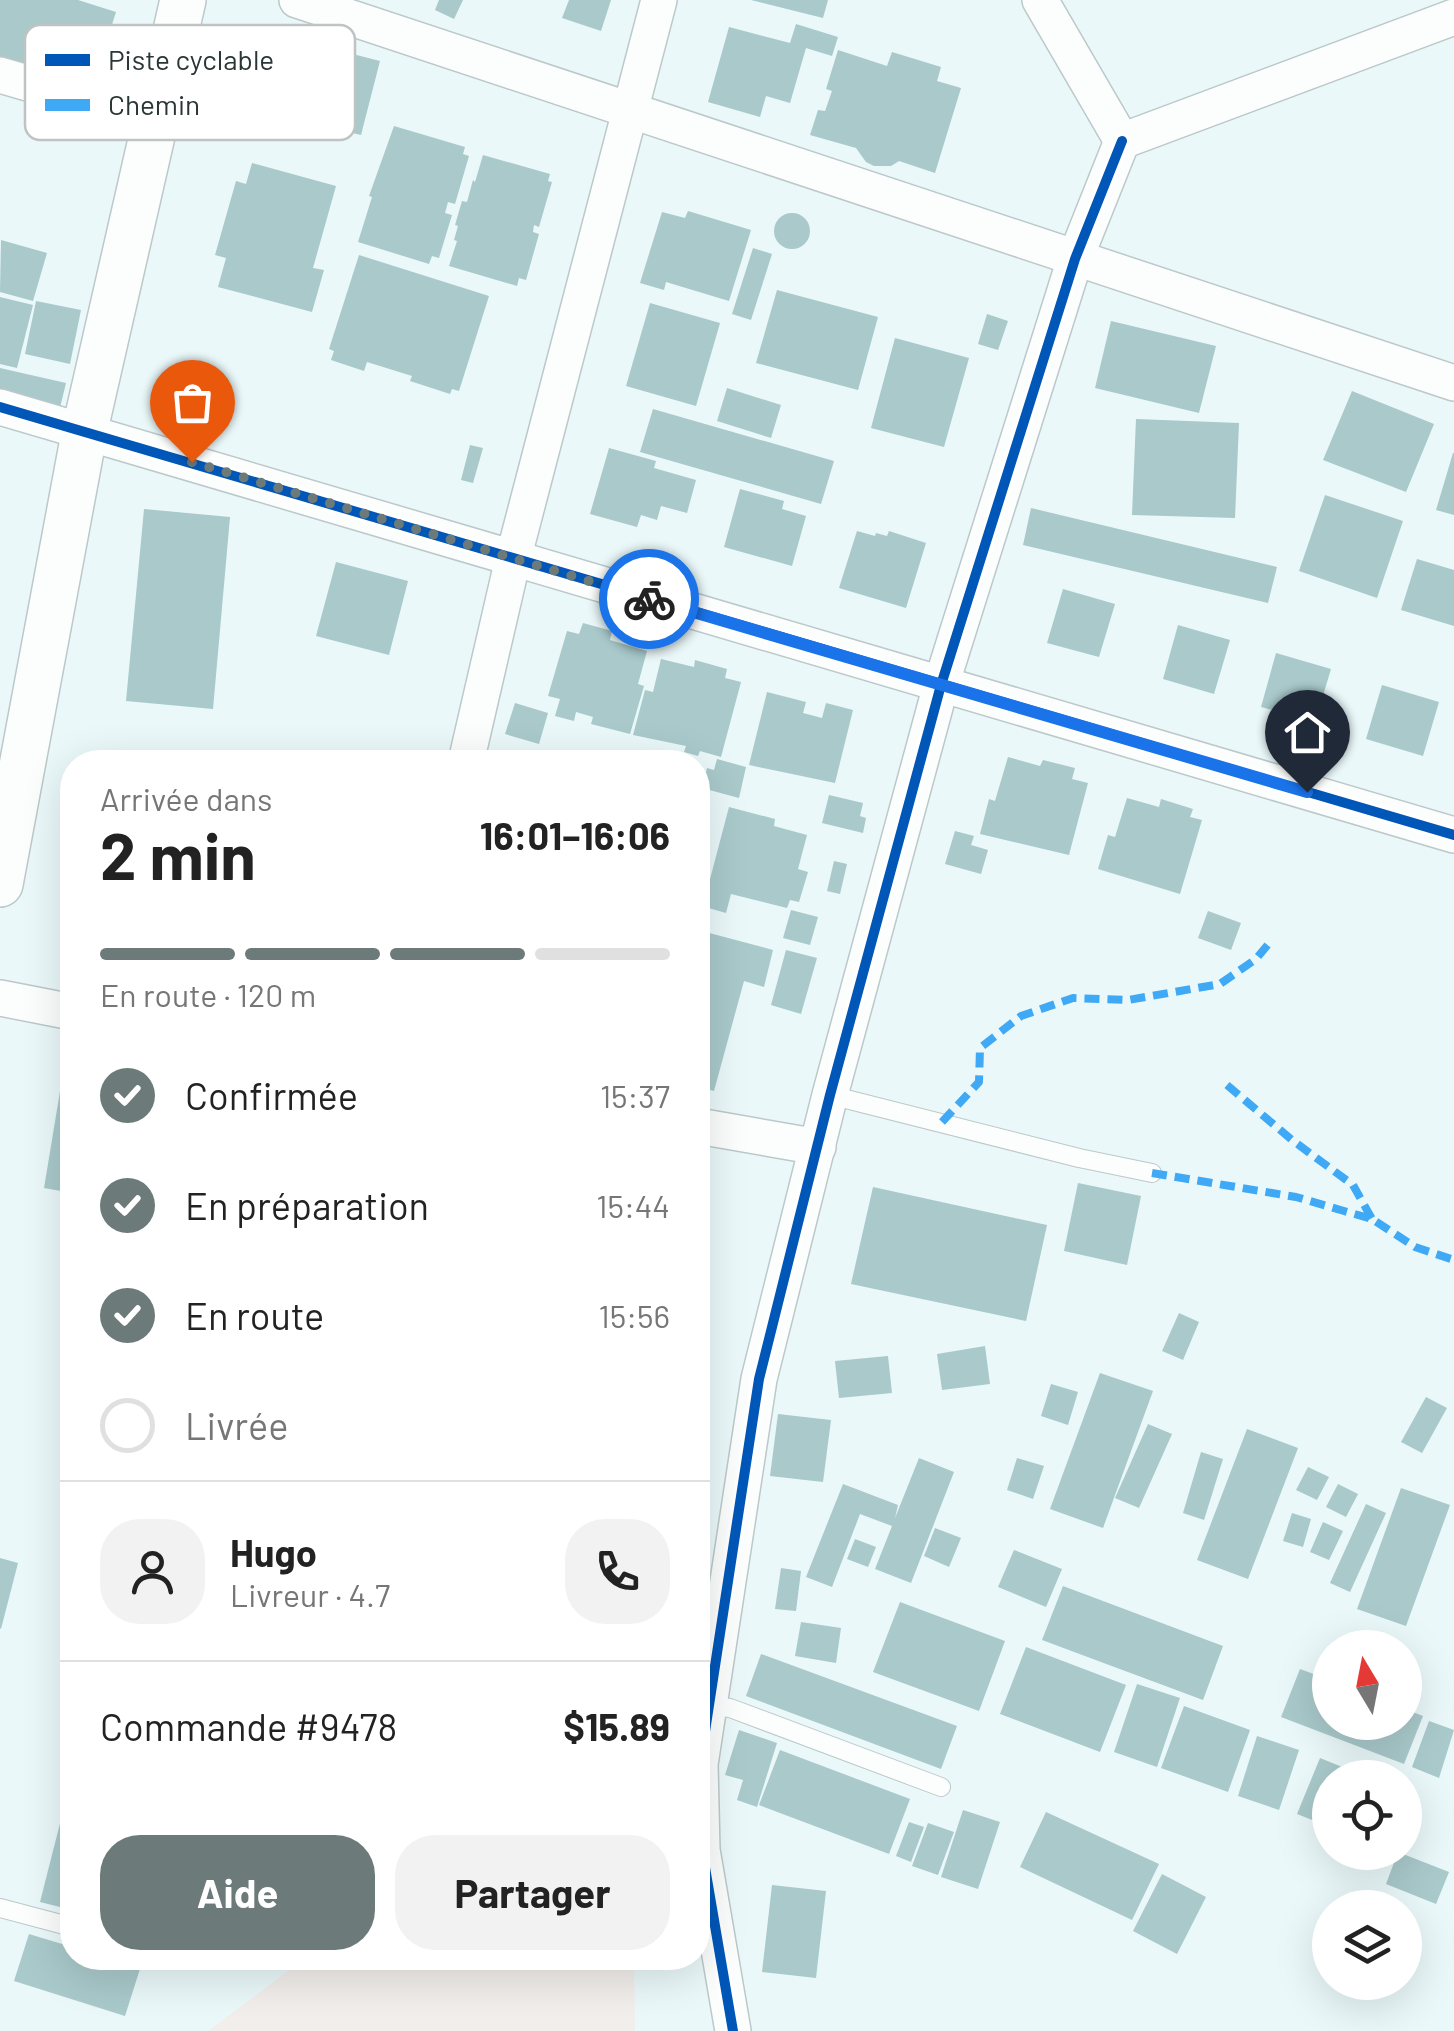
<!DOCTYPE html>
<html lang="fr">
<head>
<meta charset="utf-8">
<style>
	:root { --surface:#fff; --page:#f2f2f2; --text:#222; --muted:#767676; --line:#e0e0e0; --accent:#6d7a7a }
	body { margin:0; font-family:Barlow,sans-serif; background:var(--page); color:var(--text); height:100vh; display:flex; flex-direction:column; font-size:38px; white-space:nowrap }
	* { box-sizing:border-box; margin:0 }
	p { font-size:32px; color:var(--muted) }
	.icon { flex:none; width:55px; height:55px; fill:none; stroke:currentColor; stroke-width:2; stroke-linecap:round; stroke-linejoin:round }
	.map { position:relative; flex:1; overflow:hidden }
	.side { position:absolute; left:60px; top:750px; width:650px; height:1220px; display:flex; flex-direction:column; background:var(--surface); border-radius:40px; box-shadow:0 10px 40px #0002 }
	.side>* { flex:none }
	.needle { width:65px; rotate:350deg }
	.fabs { position:absolute; left:1312px; top:1630px; display:grid; gap:20px }
	.fabs a { display:grid; place-items:center; width:110px; height:110px; border-radius:50%; background:var(--surface); box-shadow:0 10px 40px #0002; font-size:50px }
	.pin { position:absolute; display:grid; place-items:center; width:85px; height:85px; color:#fff; margin:-102px -42px; border-radius:50% 50% 50% 0; rotate:-45deg; box-shadow:0 0 10px #0007 }
	.pin .icon { rotate:45deg }
	.courier { position:absolute; display:grid; place-items:center; width:100px; height:100px; margin:-50px; border:8px solid #1a73e8; border-radius:50%; background:#fff; color:#222; box-shadow:0 2px 12px #0007 }
	.summary em { font-style:normal; font-weight:700 }
	.summary div { display:flex; flex-direction:column-reverse }
	.summary { display:flex; align-items:center; justify-content:space-between; height:170px; padding:0 40px }
	h1 { font-size:65px; font-weight:700; line-height:75px }
	.bar { display:grid; grid-template-columns:repeat(4,1fr); gap:15px 10px; align-content:center; height:120px; padding:0 40px }
	.bar i { height:12px; border-radius:8px; background:var(--line) }
	.bar .active { background:var(--accent) }
	.bar p { grid-column:span 4 }
	.line { display:flex; align-items:center; gap:25px; padding:0 40px; border-top:2px solid var(--line) }
	.line div { flex:1 }
	.round { display:grid; place-items:center; flex:none; width:105px; height:105px; border-radius:40px; background:var(--page) }
	ol { padding:0 40px; list-style:none }
	li { display:flex; align-items:center; gap:30px; height:110px }
	li p { margin-inline-start:auto }
	li .icon { padding:10px; border-radius:50%; background:var(--accent); color:#fff; stroke-width:4 }
	li:last-child { color:var(--muted) }
	li i { width:55px; height:55px; border:5px solid var(--line); border-radius:50% }
	.action { display:flex; gap:20px; margin-top:auto; padding:20px 40px }
	.action a { flex:1; height:115px; border-radius:40px; background:var(--accent); color:#fff; font-size:40px; font-weight:700; line-height:115px; text-align:center }
	.action a+a { background:var(--page); color:var(--text) }
	.map>svg:first-child { display:block }
	.green { fill:#f1eeeb }
	.building { fill:#a9c9cb }
	.lines { fill:none; stroke-linecap:round; stroke-linejoin:round }
	.service-casing { stroke:#bcc8c9; stroke-width:20 }
	.minor-casing { stroke:#bcc8c9; stroke-width:38 }
	.tertiary-casing { stroke:#bcc8c9; stroke-width:48 }
	.service { stroke:#fcfefe; stroke-width:18 }
	.minor { stroke:#fcfefe; stroke-width:35 }
	.tertiary { stroke:#fcfefe; stroke-width:45 }
	.quiet { stroke:#3fa9f5; stroke-width:8; stroke-dasharray:15 8; stroke-linecap:butt }
	.cycleway-casing { stroke:#fff; stroke-width:16 }
	.cycleway { stroke:#0057b8; stroke-width:10 }
	.done { stroke:#6d7a7a; stroke-width:10; stroke-dasharray:0 18 }
	.route { stroke:#1a73e8; stroke-width:12 }
	.key { fill:#fff; stroke:#bfc3c3; stroke-width:2.5 }
	.key-label { font-size:28px; fill:#2a3636 }
</style>
</head>
<body>
<div class="map">
<svg width="1454" height="2031" viewBox="0 0 1454 2031">
	<rect width="100%" height="100%" fill="#eaf8f9"/>
	<!-- green -->
	<path class="green" d="M305,1958H634L635,2031H208Z"/>
	<!-- building -->
	<g class="building">
		<path d="M0,0H78L116,12L91,90L0,62Z"/>
		<path d="M439,0H463L454,19L435,10Z"/>
		<path d="M569,0H611L601,31L562,18Z"/>
		<path d="M751,0H828L823,18Z"/>
		<path d="M796,24L838,37L832,56L806,48L790,103L766,96L760,117L708,102L729,27L790,43Z"/>
		<path d="M337,50L380,61L361,135L285,117L295,53L334,62Z"/>
		<path d="M838,50L887,66L892,52L941,67L937,81L961,88L935,173L899,161L891,166H874L866,162L856,148L810,135L818,110L825,111L832,91L826,89Z"/>
		<path d="M394,126L465,147L463,154L469,156L455,204L448,202L445,213L452,215L439,258L432,256L429,264L358,242L372,197L369,196Z"/>
		<path d="M483,155L550,174L548,181L552,182L539,227L534,225L533,232L539,234L526,280L519,278L517,286L449,266L457,241L454,240L458,226L455,225L462,201L467,202L473,180L475,182Z"/>
		<path d="M252,163L336,186L313,268L324,270L312,312L218,287L226,258L215,255L236,181L246,184Z"/>
		<path d="M688,211L751,230L729,301L666,282L664,290L640,283L662,212L685,218Z"/>
		<circle cx="792" cy="231" r="18"/>
		<path d="M1,240L47,253L33,301L0,292Z"/>
		<path d="M753,248L772,254L751,320L732,314Z"/>
		<path d="M359,255L489,296L459,391L452,389L450,394L410,381L412,376L367,362L364,371L331,360L334,351L329,349Z"/>
		<path d="M777,290L878,317L858,390L756,363Z"/>
		<path d="M0,297L33,305L17,368L0,364Z"/>
		<path d="M36,301L81,310L70,364L25,354Z"/>
		<path d="M650,303L720,323L696,406L626,386Z"/>
		<path d="M987,314L1008,321L998,350L978,344Z"/>
		<path d="M1111,321L1216,346L1199,413L1095,388Z"/>
		<path d="M895,338L969,358L944,447L871,428Z"/>
		<path d="M0,368L66,383L58,416L0,402Z"/>
		<path d="M727,388L781,405L771,438L717,421Z"/>
		<path d="M1352,391L1434,424L1406,492L1323,460Z"/>
		<path d="M653,409L834,461L821,504L640,452Z"/>
		<path d="M1136,419L1239,423L1235,518L1132,515Z"/>
		<path d="M470,445L483,448L473,483L461,480Z"/>
		<path d="M609,448L656,461L654,468L696,480L687,513L661,506L657,520L641,515L637,527L590,514Z"/>
		<path d="M1453,453H1454V515L1436,510Z"/>
		<path d="M740,489L784,501L782,509L806,516L792,566L724,547Z"/>
		<path d="M1325,495L1403,521L1377,598L1299,571Z"/>
		<path d="M1031,508L1277,567L1268,603L1023,545Z"/>
		<path d="M144,509L230,517L213,709L126,701Z"/>
		<path d="M857,531L875,536L876,533L887,536L889,531L926,543L906,608L839,588Z"/>
		<path d="M1417,559L1454,570V626L1401,610Z"/>
		<path d="M336,562L408,581L389,655L316,636Z"/>
		<path d="M1063,589L1115,604L1099,657L1047,643Z"/>
		<path d="M583,623L612,631L610,640L647,651L638,684L644,686L630,734L591,724L593,717L576,712L574,721L555,716L560,699L548,696L567,631L579,634Z"/>
		<path d="M1178,625L1230,640L1214,694L1163,679Z"/>
		<path d="M1276,653L1331,669L1315,722L1261,707Z"/>
		<path d="M661,659L694,667L695,660L727,669L725,678L741,682L721,757L700,751L698,756L684,752L686,746L633,735L645,690L653,692Z"/>
		<path d="M1382,685L1439,702L1423,756L1366,739Z"/>
		<path d="M767,692L806,702L803,713L822,718L826,703L853,710L835,783L749,765Z"/>
		<path d="M515,703L548,713L539,744L505,734Z"/>
		<path d="M1008,757L1040,766L1043,760L1075,768L1072,779L1088,783L1069,855L980,834L989,799L995,801Z"/>
		<path d="M717,759L746,767L739,798L702,788L707,768L714,770Z"/>
		<path d="M829,795L863,803L860,816L866,818L863,833L822,823Z"/>
		<path d="M1127,798L1159,807L1161,799L1193,809L1190,817L1202,820L1180,894L1098,869L1108,835L1115,837Z"/>
		<path d="M729,807L775,819L774,826L807,835L798,869L808,872L799,902L790,900L787,908L731,894L726,913L698,905L699,880L709,883Z"/>
		<path d="M955,831L974,836L971,845L988,850L981,874L945,864Z"/>
		<path d="M834,861L847,864L840,894L827,891Z"/>
		<path d="M791,910L818,917L810,945L783,938Z"/>
		<path d="M1208,911L1241,923L1231,950L1198,938Z"/>
		<path d="M698,930L773,950L764,987L744,981L714,1091L698,1087Z"/>
		<path d="M786,950L817,958L801,1014L771,1005Z"/>
		<path d="M70,1031L72,1032V1193L44,1188Z"/>
		<path d="M1078,1183L1141,1196L1127,1265L1064,1251Z"/>
		<path d="M873,1187L1047,1225L1026,1321L851,1284Z"/>
		<path d="M1179,1313L1199,1322L1183,1360L1162,1351Z"/>
		<path d="M985,1346L990,1384L942,1390L937,1354Z"/>
		<path d="M888,1356L892,1393L839,1398L835,1361Z"/>
		<path d="M1100,1373L1153,1391L1103,1528L1050,1509Z"/>
		<path d="M1051,1384L1078,1392L1068,1425L1041,1416Z"/>
		<path d="M1426,1397L1447,1408L1422,1453L1401,1442Z"/>
		<path d="M778,1414L831,1420L823,1482L770,1476Z"/>
		<path d="M1148,1424L1172,1434L1139,1508L1115,1498Z"/>
		<path d="M1247,1429L1298,1448L1248,1579L1197,1560Z"/>
		<path d="M1201,1452L1223,1459L1204,1520L1183,1513Z"/>
		<path d="M919,1458L954,1472L911,1583L875,1569L892,1526L860,1514L832,1587L806,1577L843,1484L898,1505L895,1518Z"/>
		<path d="M1017,1458L1044,1466L1033,1499L1007,1490Z"/>
		<path d="M1308,1467L1329,1477L1317,1500L1296,1490Z"/>
		<path d="M1338,1484L1358,1494L1346,1517L1326,1507Z"/>
		<path d="M1401,1488L1450,1505L1406,1626L1357,1609Z"/>
		<path d="M1366,1504L1386,1513L1350,1592L1330,1583Z"/>
		<path d="M1292,1513L1311,1519L1303,1547L1283,1541Z"/>
		<path d="M1323,1522L1343,1531L1329,1560L1310,1552Z"/>
		<path d="M935,1528L961,1538L949,1567L924,1556Z"/>
		<path d="M855,1539L876,1547L868,1567L847,1559Z"/>
		<path d="M1014,1550L1062,1569L1046,1607L998,1587Z"/>
		<path d="M0,1558L18,1563L1,1629L0,1628Z"/>
		<path d="M781,1568L801,1571L796,1611L775,1609Z"/>
		<path d="M1063,1586L1223,1646L1203,1700L1042,1640Z"/>
		<path d="M900,1602L1005,1641L979,1711L873,1672Z"/>
		<path d="M801,1622L841,1628L836,1663L795,1656Z"/>
		<path d="M1026,1647L1126,1685L1100,1752L1000,1714Z"/>
		<path d="M761,1654L957,1726L941,1769L746,1696Z"/>
		<path d="M1300,1669L1330,1680V1722H1405V1709L1423,1716L1404,1764L1281,1717Z"/>
		<path d="M1137,1684L1180,1698L1157,1767L1114,1752Z"/>
		<path d="M1184,1706L1250,1730L1228,1792L1161,1768Z"/>
		<path d="M1429,1721L1454,1730L1439,1778L1412,1767Z"/>
		<path d="M739,1730L777,1743L757,1807L737,1800L743,1780L725,1775Z"/>
		<path d="M1257,1736L1299,1750L1279,1810L1238,1796Z"/>
		<path d="M780,1750L910,1799L889,1854L759,1805Z"/>
		<path d="M1320,1758L1367,1777L1330,1778V1827L1297,1814Z"/>
		<path d="M71,1780H72V1910L40,1902Z"/>
		<path d="M963,1810L1000,1822L978,1889L941,1877Z"/>
		<path d="M1046,1812L1159,1864L1132,1920L1020,1867Z"/>
		<path d="M909,1822L924,1827L911,1862L896,1856Z"/>
		<path d="M928,1823L954,1832L938,1875L912,1866Z"/>
		<path d="M1398,1852L1449,1872L1436,1904L1386,1884Z"/>
		<path d="M1162,1874L1206,1897L1177,1954L1133,1931Z"/>
		<path d="M772,1885L826,1891L816,1978L762,1972Z"/>
		<path d="M29,1934L72,1947V1958H105L140,1969L125,2016L14,1981Z"/>
	</g>
	<g class="lines">
		<defs>
			<g id="service">
				<path d="M830,1095L1079,1158L1152,1173"/>
				<path d="M710,1706L730,1708L941,1787"/>
				<path d="M0,1908L72,1927"/>
			</g>
			<g id="minor">
				<path d="M297,0L1454,383"/>
				<path d="M1040,0L1122,141L1454,17"/>
				<path d="M0,75L155,120"/>
				<path d="M0,407L1454,835"/>
				<path d="M466,762L513,559L659,0"/>
				<path d="M0,998L72,1012"/>
				<path d="M698,1126L818,1147"/>
				<path d="M733,2031L702,1850L700,1764L759,1379L830,1095L941,685L1075,259L1122,141"/>
			</g>
			<path id="tertiary" d="M0,884L85,429L183,0"/>
		</defs>
		<!-- service casing -->
		<use href="#service" class="service-casing"/>
		<!-- minor casing -->
		<use href="#minor" class="minor-casing"/>
		<!-- tertiary casing -->
		<use href="#tertiary" class="tertiary-casing"/>
		<!-- service -->
		<use href="#service" class="service"/>
		<!-- minor -->
		<use href="#minor" class="minor"/>
		<!-- tertiary -->
		<use href="#tertiary" class="tertiary"/>
		<!-- quiet -->
		<g class="quiet">
			<path d="M1227,1085L1292,1140L1353,1185L1372,1219"/>
			<path d="M942,1122L979,1082L980,1048L1021,1016L1073,998L1128,1000L1220,984L1256,959L1270,942"/>
			<path d="M1152,1173L1296,1197L1344,1211L1372,1219L1415,1247L1454,1260"/>
		</g>
		<defs>
			<g id="cycleway">
				<path d="M0,407L1454,835"/>
				<path d="M733,2031L702,1850L700,1764L759,1379L830,1095L941,685L1075,259L1122,141"/>
			</g>
		</defs>
		<!-- cycleway casing -->
		<use href="#cycleway" class="cycleway-casing"/>
		<!-- cycleway -->
		<use href="#cycleway" class="cycleway"/>
	</g>
	<g class="lines">
		<!-- done -->
		<path class="done" d="M192,462L649,599"/>
		<!-- route -->
		<path class="route" d="M649,599L1307,792"/>
	</g>
	<!-- legend -->
	<rect x="25" y="25" width="330" height="115" rx="15" class="key"/>
	<rect x="45" y="54" width="45" height="12" fill="#0057b8"/>
	<rect x="45" y="99" width="45" height="12" fill="#3fa9f5"/>
	<g class="key-label">
		<text x="108" y="70">Piste cyclable</text>
		<text x="108" y="115">Chemin</text>
	</g>
</svg>
<div class="fabs">
<a><svg class="needle" viewBox="-14 -14 28 28"><path d="M0-13l5 13h-10z" fill="#e53935"/><path d="M0 13l5-13h-10z" fill="#767676"/></svg></a>
<a><svg class="icon" aria-label="locate" viewBox="0 0 24 24"><circle cx="12" cy="12" r="6"/><path d="M12 2v4M12 18v4M2 12h4M18 12h4"/></svg></a>
<a><svg class="icon" aria-label="layers" viewBox="0 0 24 24"><path d="M12 4l9 5-9 5-9-5zM3 14l9 5 9-5"/></svg></a>
</div>
<div class="pin" style="left:192px;top:462px;background:#ea580c"><svg class="icon" aria-label="bag" viewBox="0 0 24 24"><path d="M5 8h14l-1 12H6zM9 8a3 3 0 0 1 6 0"/></svg></div>
<div class="pin" style="left:1307px;top:792px;background:#1f2937"><svg class="icon" aria-label="home" viewBox="0 0 24 24"><path d="M3 11l9-7 9 7M6 9v11h12V9"/></svg></div>
<div class="courier" style="left:649px;top:599px"><svg class="icon" aria-label="bike" viewBox="0 0 24 24"><circle cx="6" cy="16" r="4"/><circle cx="18" cy="16" r="4"/><path d="M6 16l4-8h5l3 8M10 8l3 8H6M13 5h3"/></svg></div>
<section class="side">
<div class="summary"><div><h1>2 min</h1><p>Arrivée dans</p></div><em>16:01–16:06</em></div>
<div class="bar"><i class="active"></i><i class="active"></i><i class="active"></i><i></i><p>En route · 120 m</p></div>
<ol>
<li><svg class="icon" aria-label="check" viewBox="0 0 24 24"><path d="M5 12l5 5 9-10"/></svg>Confirmée<p>15:37</p></li>
<li><svg class="icon" aria-label="check" viewBox="0 0 24 24"><path d="M5 12l5 5 9-10"/></svg>En préparation<p>15:44</p></li>
<li><svg class="icon" aria-label="check" viewBox="0 0 24 24"><path d="M5 12l5 5 9-10"/></svg>En route<p>15:56</p></li>
<li><i></i>Livrée</li>
</ol>
<div class="line" style="height:180px"><a class="round"><svg class="icon" aria-label="person" viewBox="0 0 24 24"><circle cx="12" cy="8" r="4"/><path d="M4 21q1-7 8-7t8 7"/></svg></a><div><b>Hugo</b><p>Livreur · 4.7</p></div><a class="round"><svg class="icon" aria-label="phone" viewBox="0 0 24 24"><path d="M5 4h4l2 5-3 2q2 4 5 5l2-3 5 2v4C11 20 4 13 5 4z"/></svg></a></div>
<div class="line" style="height:130px"><div>Commande #9478</div><b>$15.89</b></div>
<div class="action"><a>Aide</a><a>Partager</a></div>
</section>
</div>
</body>
</html>
